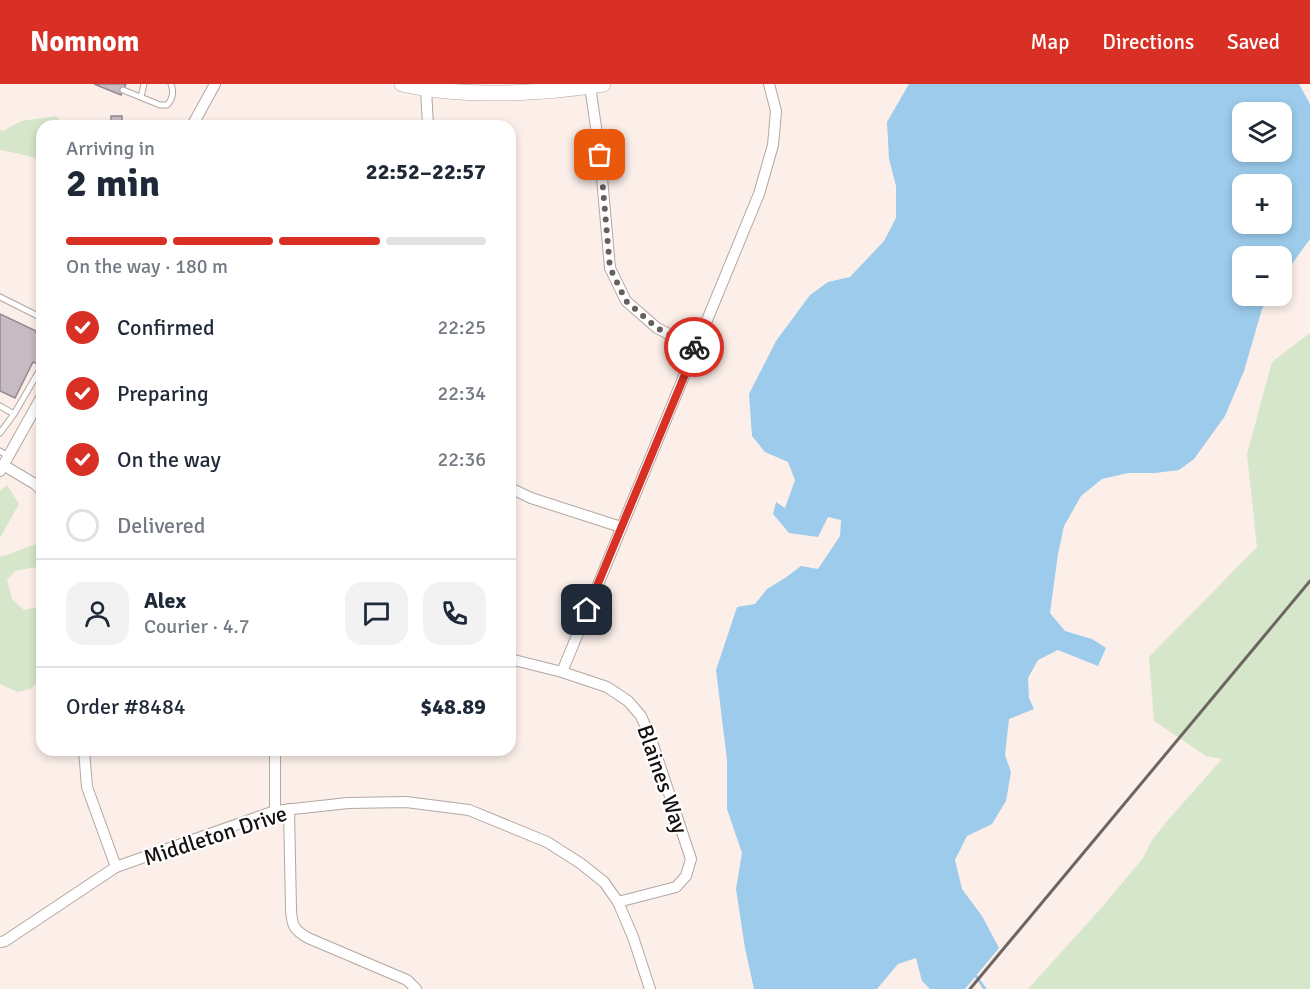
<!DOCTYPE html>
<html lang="en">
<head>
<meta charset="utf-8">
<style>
	:root { --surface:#fff; --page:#f2f2f3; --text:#1f2937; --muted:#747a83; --line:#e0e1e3; --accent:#d93025 }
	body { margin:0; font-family:Signika,sans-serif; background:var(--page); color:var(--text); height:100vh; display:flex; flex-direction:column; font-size:22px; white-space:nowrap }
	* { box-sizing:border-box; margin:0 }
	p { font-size:20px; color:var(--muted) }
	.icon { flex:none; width:33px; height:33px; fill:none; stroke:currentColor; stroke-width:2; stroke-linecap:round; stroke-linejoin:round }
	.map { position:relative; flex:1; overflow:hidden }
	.drawer { position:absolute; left:36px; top:36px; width:480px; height:636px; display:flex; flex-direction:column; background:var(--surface); border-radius:18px; box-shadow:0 3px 9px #0003 }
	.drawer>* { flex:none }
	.fabs { position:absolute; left:1232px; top:18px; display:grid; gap:12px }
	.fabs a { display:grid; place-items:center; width:60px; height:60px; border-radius:12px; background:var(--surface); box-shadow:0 3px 9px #0003; font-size:30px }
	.pin { position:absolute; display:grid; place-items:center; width:51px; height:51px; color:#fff; margin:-26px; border-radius:12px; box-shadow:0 3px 9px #0006 }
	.courier { position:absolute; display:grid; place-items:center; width:60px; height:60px; margin:-30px; border:4px solid #d93025; border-radius:50%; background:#fff; color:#222; box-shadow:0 2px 8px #0007 }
	.summary em { font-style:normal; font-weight:700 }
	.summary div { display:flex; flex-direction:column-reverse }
	.summary { display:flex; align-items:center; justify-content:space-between; height:102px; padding:0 30px }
	h1 { font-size:39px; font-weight:700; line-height:45px }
	.bar { display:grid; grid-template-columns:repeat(4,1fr); gap:9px 6px; align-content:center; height:72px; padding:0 30px }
	.bar i { height:8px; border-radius:4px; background:var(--line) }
	.bar .on { background:var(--accent) }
	.bar p { grid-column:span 4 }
	.line { display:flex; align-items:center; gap:15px; padding:0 30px; border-top:2px solid var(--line) }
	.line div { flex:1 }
	.round { display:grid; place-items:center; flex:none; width:63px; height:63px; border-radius:18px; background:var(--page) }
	ol { padding:0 30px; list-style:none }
	li { display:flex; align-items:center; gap:18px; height:66px }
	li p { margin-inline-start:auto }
	li .icon { padding:6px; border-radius:50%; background:var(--accent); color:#fff; stroke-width:4 }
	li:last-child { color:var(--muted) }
	li i { width:33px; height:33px; border:3px solid var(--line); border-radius:50% }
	header { display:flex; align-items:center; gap:36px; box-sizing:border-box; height:84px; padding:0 30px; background:var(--accent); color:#fff }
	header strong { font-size:28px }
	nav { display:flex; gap:33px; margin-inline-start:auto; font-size:21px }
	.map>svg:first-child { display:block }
	.green { fill:#d6e6ca }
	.water { fill:#9ccbeb; fill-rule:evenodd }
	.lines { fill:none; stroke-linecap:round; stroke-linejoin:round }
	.stream { stroke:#9ccbeb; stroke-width:3 }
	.building { fill:#c6bbc2; stroke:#958a91; stroke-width:1.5 }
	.service-casing { stroke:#b3a7a1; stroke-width:7 }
	.minor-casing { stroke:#b3a7a1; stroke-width:12 }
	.secondary-casing { stroke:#b3a7a1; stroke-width:16 }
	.service { stroke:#fff; stroke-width:5 }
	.minor { stroke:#fff; stroke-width:10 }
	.secondary { stroke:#fff; stroke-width:15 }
	.rail { stroke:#6c6562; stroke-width:3 }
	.done { stroke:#665f5b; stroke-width:6; stroke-dasharray:0 10.8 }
	.route { stroke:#d93025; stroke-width:8 }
	.labels { text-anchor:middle; stroke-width:4.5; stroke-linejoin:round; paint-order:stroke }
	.street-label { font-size:22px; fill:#15110f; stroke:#fff }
</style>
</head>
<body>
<header>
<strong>Nomnom</strong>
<nav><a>Map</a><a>Directions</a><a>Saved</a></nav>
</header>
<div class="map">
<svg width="1310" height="905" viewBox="0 0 1310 905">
	<rect width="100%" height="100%" fill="#fcefe9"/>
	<!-- green -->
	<g class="green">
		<path d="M57,32L63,42H42V76L20,70L0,66V46L3,47L21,37Z"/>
		<path d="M1310,249V905H1028L1103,822L1143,774L1152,756L1168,736L1222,675L1206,672L1154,637L1149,573L1257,463L1247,370L1272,278Z"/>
		<path d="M7,401L19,420L0,454V407Z"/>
		<path d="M36,460L42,461V482L15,487L7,496L12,515L24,526L42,522V592L31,605L17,608L0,600V472H4Z"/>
	</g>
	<!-- water -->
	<path class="water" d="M909,0H1299L1310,20V155L1281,195V172H1242V212H1270L1262,225L1244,287L1225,332L1194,375L1179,386L1155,389H1128L1102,395L1081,412L1064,442L1058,470L1050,529L1065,547L1092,555L1106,564L1098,582L1058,566L1038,576L1028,594L1029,614L1034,625L1009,635L1005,671L1011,688L1006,717L992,740L967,752L955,776L962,805L982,832L999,864L965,905H930L922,897L916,874L898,880L877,905H754L745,864L736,805L742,769L727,725V676L716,586L737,523L755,520L767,505L785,494L801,482L818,485L840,452L841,436L828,433L818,453L789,449L773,430L776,418L785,424L795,396L788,378L765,368L752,352L749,310L776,257L810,211L828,198L850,193L884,157L896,134V102L889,75L887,38ZM1242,28H1281V68H1242ZM1242,100H1281V140H1242Z"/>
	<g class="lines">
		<!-- stream -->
		<path class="stream" d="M976,892L985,905"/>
	</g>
	<!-- building -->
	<g class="building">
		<path d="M94,0H126L121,11Z"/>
		<path d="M111,32H122V42H104V37H111Z"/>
		<path d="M0,230L36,247V249L42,252L38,262L42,264V271L38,280L33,278L15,314L0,307Z"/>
	</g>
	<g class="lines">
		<defs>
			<g id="service">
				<path d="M123,6L160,21H167C173,15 174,8 171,0"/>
				<path d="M141,13L144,0"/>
				<path d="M0,213L42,234"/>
				<path d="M0,322L14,330L0,349"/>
				<path d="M14,330L42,282"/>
				<path d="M0,367L8,372"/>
			</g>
			<g id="minor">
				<path d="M590,2L600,71L610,184L626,217L657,244L696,264"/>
				<path d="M426,5L428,42"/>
				<path d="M192,42L215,0"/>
				<path d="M3,381L35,400L42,407"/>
				<path d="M0,387L42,312"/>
				<path d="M510,404L531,414L621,443"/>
				<path d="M510,575L562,588L607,603L628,617L641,632L651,655L691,775L686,792L676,803L618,818"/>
				<path d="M562,588L759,110L773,61L776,27L769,0"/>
				<path d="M84,666L87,703L116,783"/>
				<path d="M275,666V727"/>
				<path d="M289,725L291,826C292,842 294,846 308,854L407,896L416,905"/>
				<path d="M0,858L5,857L116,783L275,727L348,719L406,718L469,726L547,758L580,779L604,798L618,818L633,853L650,905"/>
			</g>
			<path id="secondary" d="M402,0C463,14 541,10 603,0"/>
		</defs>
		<!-- service casing -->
		<use href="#service" class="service-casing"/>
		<!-- minor casing -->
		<use href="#minor" class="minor-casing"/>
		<!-- secondary casing -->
		<use href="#secondary" class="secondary-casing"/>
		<!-- service -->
		<use href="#service" class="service"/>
		<!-- minor -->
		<use href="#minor" class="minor"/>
		<!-- secondary -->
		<use href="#secondary" class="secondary"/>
		<!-- rail -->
		<path class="rail" d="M970,905L1310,497"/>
	</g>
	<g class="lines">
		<!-- done -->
		<path class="done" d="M600,71L610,184L626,217L657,244L694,263"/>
		<!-- route -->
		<path class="route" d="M587,526L696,264L694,263"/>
	</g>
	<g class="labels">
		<!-- street labels -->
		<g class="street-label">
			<text transform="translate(663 695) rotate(71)" y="8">Blaines Way</text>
			<text transform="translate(215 751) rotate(-18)" y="8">Middleton Drive</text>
		</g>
	</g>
</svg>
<div class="fabs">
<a><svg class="icon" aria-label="layers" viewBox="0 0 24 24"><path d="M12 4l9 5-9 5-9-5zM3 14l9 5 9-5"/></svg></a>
<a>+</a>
<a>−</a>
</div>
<div class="pin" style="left:600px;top:71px;background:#ea580c"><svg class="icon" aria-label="bag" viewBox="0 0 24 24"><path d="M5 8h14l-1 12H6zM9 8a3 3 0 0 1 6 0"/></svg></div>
<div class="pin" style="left:587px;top:526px;background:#1f2937"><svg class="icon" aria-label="home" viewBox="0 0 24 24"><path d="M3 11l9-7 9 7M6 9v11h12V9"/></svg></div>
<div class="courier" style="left:694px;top:263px"><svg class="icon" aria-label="bike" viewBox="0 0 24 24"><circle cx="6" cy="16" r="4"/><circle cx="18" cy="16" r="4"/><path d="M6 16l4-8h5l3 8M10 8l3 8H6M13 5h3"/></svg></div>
<section class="drawer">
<div class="summary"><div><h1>2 min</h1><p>Arriving in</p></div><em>22:52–22:57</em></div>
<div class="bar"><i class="on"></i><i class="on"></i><i class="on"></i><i></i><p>On the way · 180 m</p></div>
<ol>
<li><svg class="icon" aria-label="check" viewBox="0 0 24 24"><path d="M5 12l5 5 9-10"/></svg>Confirmed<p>22:25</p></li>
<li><svg class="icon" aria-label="check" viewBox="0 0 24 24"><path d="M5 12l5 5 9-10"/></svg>Preparing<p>22:34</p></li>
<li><svg class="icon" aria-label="check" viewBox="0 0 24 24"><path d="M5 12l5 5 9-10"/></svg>On the way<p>22:36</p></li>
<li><i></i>Delivered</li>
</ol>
<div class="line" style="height:108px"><a class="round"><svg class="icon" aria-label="person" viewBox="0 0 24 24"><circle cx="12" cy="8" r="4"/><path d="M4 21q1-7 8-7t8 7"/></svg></a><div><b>Alex</b><p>Courier · 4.7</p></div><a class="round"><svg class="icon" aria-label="chat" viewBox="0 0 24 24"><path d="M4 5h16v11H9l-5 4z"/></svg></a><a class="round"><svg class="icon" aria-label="phone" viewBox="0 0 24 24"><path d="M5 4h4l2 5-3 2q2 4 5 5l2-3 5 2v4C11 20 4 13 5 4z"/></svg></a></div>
<div class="line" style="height:78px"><div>Order #8484</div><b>$48.89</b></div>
</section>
</div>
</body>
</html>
